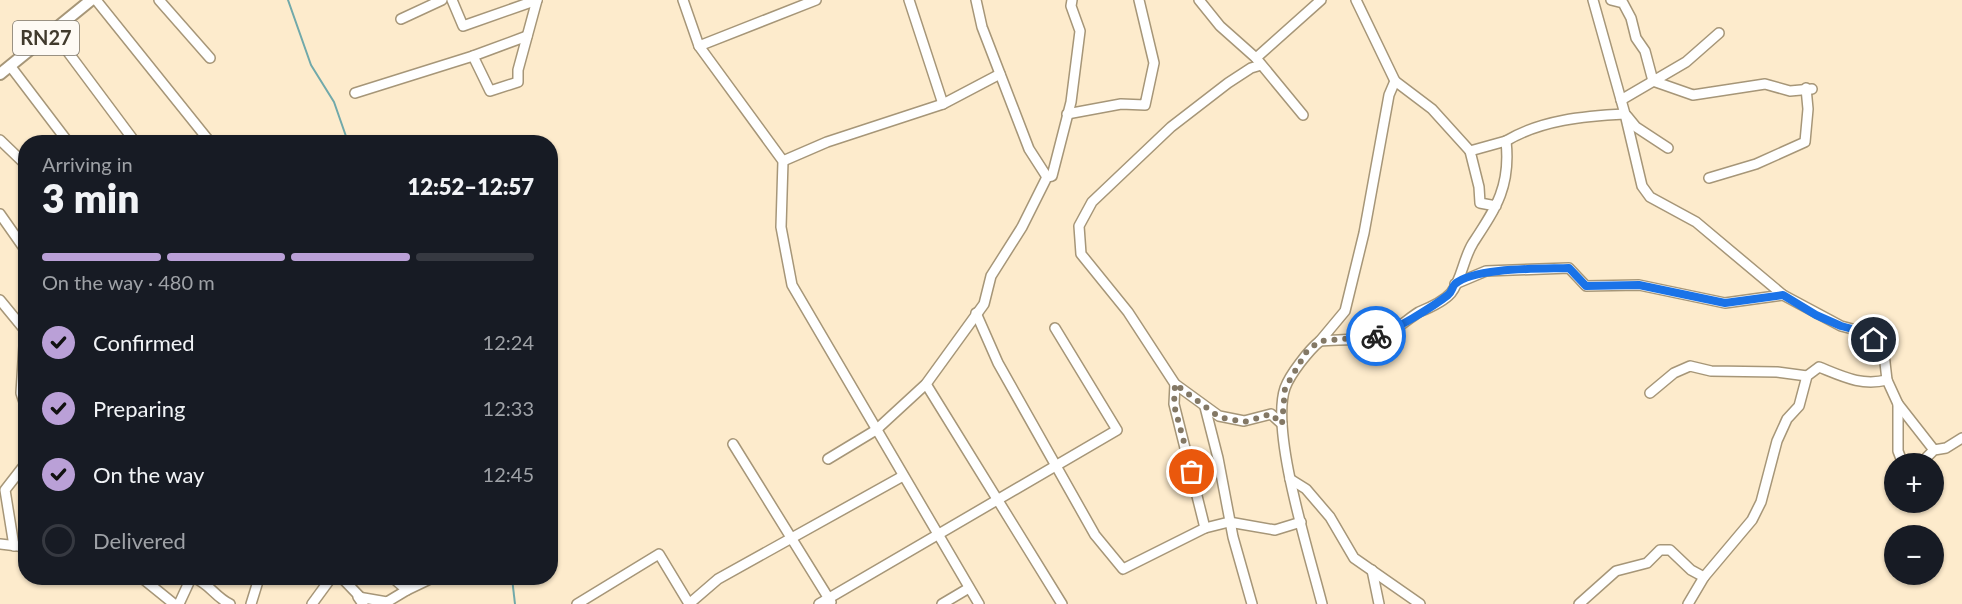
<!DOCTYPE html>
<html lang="en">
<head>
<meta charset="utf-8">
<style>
	:root { --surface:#171b24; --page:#242831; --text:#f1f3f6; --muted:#9ea1a6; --line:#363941; --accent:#baa0d7 }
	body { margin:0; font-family:Lato,sans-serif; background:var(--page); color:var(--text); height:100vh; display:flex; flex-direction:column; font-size:22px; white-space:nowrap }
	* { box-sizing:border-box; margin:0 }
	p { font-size:20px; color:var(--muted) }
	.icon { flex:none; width:33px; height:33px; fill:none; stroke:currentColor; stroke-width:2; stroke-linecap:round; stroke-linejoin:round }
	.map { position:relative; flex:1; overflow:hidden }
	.details { position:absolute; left:18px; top:135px; width:540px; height:450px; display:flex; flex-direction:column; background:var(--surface); border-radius:24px; box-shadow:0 2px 4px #0004 }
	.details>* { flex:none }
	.fabs { position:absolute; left:1884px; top:453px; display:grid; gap:12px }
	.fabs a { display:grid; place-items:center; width:60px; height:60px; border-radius:50%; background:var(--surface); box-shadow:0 2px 4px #0004; font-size:30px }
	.pin { position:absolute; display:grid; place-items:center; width:51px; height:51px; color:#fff; margin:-26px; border:3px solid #fff; border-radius:50%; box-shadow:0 2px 6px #0007 }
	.courier { position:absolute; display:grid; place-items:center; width:60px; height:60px; margin:-30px; border:4px solid #1a73e8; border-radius:50%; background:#fff; color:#222; box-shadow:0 2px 8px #0007 }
	.head em { font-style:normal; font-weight:800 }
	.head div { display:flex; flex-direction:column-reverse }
	.head { display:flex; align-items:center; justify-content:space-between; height:102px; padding:0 24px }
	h1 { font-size:39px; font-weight:800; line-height:45px }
	.bar { display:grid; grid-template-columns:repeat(4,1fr); gap:9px 6px; align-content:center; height:72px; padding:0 24px }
	.bar i { height:8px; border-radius:4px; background:var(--line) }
	.bar .active { background:var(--accent) }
	.bar p { grid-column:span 4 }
	ol { padding:0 24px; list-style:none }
	li { display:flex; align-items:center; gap:18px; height:66px }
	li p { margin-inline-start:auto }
	li .icon { padding:6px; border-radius:50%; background:var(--accent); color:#111; stroke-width:4 }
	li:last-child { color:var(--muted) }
	li i { width:33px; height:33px; border:3px solid var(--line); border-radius:50% }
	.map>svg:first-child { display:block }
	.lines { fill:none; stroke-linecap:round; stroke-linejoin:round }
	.stream { stroke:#71a9aa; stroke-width:2 }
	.minor-casing { stroke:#a69678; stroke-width:12 }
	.major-casing { stroke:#a69678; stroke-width:14 }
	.minor { stroke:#fff; stroke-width:9 }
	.major { stroke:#fff; stroke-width:10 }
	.done { stroke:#837865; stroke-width:6; stroke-dasharray:0 10.8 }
	.route { stroke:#1a73e8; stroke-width:8 }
	.labels { text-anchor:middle; stroke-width:5; stroke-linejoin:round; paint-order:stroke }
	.shield { fill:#fefaf4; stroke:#7a7469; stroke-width:1.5 }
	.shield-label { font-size:20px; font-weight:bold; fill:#413a2d }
</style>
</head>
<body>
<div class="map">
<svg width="1962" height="604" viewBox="0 0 1962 604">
	<rect width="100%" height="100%" fill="#fdebcc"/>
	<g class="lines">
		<!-- stream -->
		<g class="stream">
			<path d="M288,0L311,65L334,102L348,142"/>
			<path d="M512,578L515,604"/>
		</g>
		<defs>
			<g id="minor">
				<path d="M96,0L210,142"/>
				<path d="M159,0L210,58"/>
				<path d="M452,0L463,26L537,0"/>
				<path d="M683,0L699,46L783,161L781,227L792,285L979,604"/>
				<path d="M909,0L943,104"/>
				<path d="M976,0L982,27L1029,149L1047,177"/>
				<path d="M1199,0L1220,26L1256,58L1303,115"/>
				<path d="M1356,0L1395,81L1432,109L1470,151"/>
				<path d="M1593,0L1625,114L1642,186L1650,197L1696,222L1783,295"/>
				<path d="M1611,0L1623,3L1631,18L1636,38L1645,51L1653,81L1693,95L1765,84L1790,91L1812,89"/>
				<path d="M401,19L442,0"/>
				<path d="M53,32L135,142"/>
				<path d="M699,46L816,0"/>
				<path d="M473,56L527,36"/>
				<path d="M1256,58L1321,0"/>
				<path d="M1261,65L1251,68L1228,83L1171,127L1092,202L1079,226L1081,254L1128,312L1175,384L1219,416L1244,421L1271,414L1282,424"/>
				<path d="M11,67L68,142"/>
				<path d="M1395,81L1389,95L1364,233L1345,311L1320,341C1343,339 1368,341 1389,332C1399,328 1409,318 1419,312C1429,308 1444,301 1451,293C1462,279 1463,259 1473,243C1496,208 1511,186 1506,141L1470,151L1479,187L1480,203L1496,206"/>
				<path d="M355,93L473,56L490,91L518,82V70L537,0"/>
				<path d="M1621,100L1686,62L1719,33"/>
				<path d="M1067,114L1121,104L1145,105L1154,63L1139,0"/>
				<path d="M1627,116L1636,127L1668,148"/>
				<path d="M0,140L26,165"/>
				<path d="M1506,141C1541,120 1584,116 1625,114"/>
				<path d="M783,161L827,142L943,104L1000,74"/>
				<path d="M1709,178L1756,164L1805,142L1808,109L1806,88"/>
				<path d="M0,214L26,251"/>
				<path d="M1455,284L1486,271L1569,268L1586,286L1639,285L1725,303L1783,295L1841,326L1860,331L1874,340L1884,354L1887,380L1898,404V451L1903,464"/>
				<path d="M0,300L23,328"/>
				<path d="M976,313L998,363L1095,535L1123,569L1205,528L1174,404L1175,384"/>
				<path d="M26,315L21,393L26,408"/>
				<path d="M1320,341C1309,350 1290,374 1285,388C1270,432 1310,556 1322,604"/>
				<path d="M926,384L1062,604"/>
				<path d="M1650,393L1674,373L1690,366L1711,371L1777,372L1807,376"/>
				<path d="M1898,404L1934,450"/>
				<path d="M1205,407L1218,458L1233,537L1252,604"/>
				<path d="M733,444L831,602"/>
				<path d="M828,459L876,430L926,384L984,304L991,276L1022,227L1047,177L1052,176L1071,102L1080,31L1071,6L1072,0"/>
				<path d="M1920,464L1934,450L1946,448L1962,438"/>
				<path d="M1290,479L1306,489L1330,517L1354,558L1420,604"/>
				<path d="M1205,528L1229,522L1275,530L1301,522"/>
				<path d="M0,544L26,547"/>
				<path d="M14,546L5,490L26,463"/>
				<path d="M1372,570L1379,604"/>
				<path d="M142,578L174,604"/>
				<path d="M194,578C209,583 215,597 230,604"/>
				<path d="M342,578L363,600"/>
				<path d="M393,578L407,590L432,578"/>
				<path d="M179,604L191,578"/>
				<path d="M251,604L259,578"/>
				<path d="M312,604L331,578"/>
				<path d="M363,604L358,597L387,602L407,590"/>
				<path d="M577,604L659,554L688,602"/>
				<path d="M689,604L718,579L903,476"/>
				<path d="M819,604L1117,430L1055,328"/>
				<path d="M942,604L969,588"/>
				<path d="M1579,604L1616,571L1647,563L1660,550H1670L1691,570L1704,577L1752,520L1761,502L1777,441L1787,419L1799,406L1807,376L1819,367C1844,377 1861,386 1887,380"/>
				<path d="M1688,604L1704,577"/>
			</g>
			<path id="major" d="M0,74L91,0"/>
		</defs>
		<!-- minor casing -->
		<use href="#minor" class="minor-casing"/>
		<!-- major casing -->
		<use href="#major" class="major-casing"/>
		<!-- minor -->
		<use href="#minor" class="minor"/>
		<!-- major -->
		<use href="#major" class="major"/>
	</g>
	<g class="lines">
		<!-- done -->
		<path class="done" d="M1192,472L1174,405L1175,384L1219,417L1244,422L1271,414L1282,424L1285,388L1307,351L1320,341L1376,336"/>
		<!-- route -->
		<path class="route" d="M1376,336C1392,332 1434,306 1448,295C1452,292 1452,287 1455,284C1474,267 1543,269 1569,268L1586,286L1639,285L1725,303L1783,295L1816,315L1841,326L1860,331L1874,340"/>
	</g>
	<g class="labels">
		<!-- shield labels -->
		<rect class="shield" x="13" y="21" width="66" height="34" rx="4.5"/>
		<g class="shield-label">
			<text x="46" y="45">RN27</text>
		</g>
	</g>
</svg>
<div class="fabs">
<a>+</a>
<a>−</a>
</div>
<div class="pin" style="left:1192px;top:472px;background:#ea580c"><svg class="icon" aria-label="bag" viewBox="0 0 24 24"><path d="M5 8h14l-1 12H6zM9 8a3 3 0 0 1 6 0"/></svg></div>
<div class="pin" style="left:1874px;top:340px;background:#1f2937"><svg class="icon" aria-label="home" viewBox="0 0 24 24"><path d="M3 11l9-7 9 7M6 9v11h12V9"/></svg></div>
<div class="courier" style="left:1376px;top:336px"><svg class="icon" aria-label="bike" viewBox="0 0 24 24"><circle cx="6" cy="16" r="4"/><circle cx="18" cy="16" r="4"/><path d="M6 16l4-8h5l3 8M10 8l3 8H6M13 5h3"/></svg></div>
<section class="details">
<div class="head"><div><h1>3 min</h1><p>Arriving in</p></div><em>12:52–12:57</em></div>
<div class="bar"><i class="active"></i><i class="active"></i><i class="active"></i><i></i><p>On the way · 480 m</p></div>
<ol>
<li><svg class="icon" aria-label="check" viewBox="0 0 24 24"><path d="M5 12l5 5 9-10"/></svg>Confirmed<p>12:24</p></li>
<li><svg class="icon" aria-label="check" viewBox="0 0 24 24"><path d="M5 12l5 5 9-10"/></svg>Preparing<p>12:33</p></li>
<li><svg class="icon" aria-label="check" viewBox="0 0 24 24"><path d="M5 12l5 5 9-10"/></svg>On the way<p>12:45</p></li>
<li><i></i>Delivered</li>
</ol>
</section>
</div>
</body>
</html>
